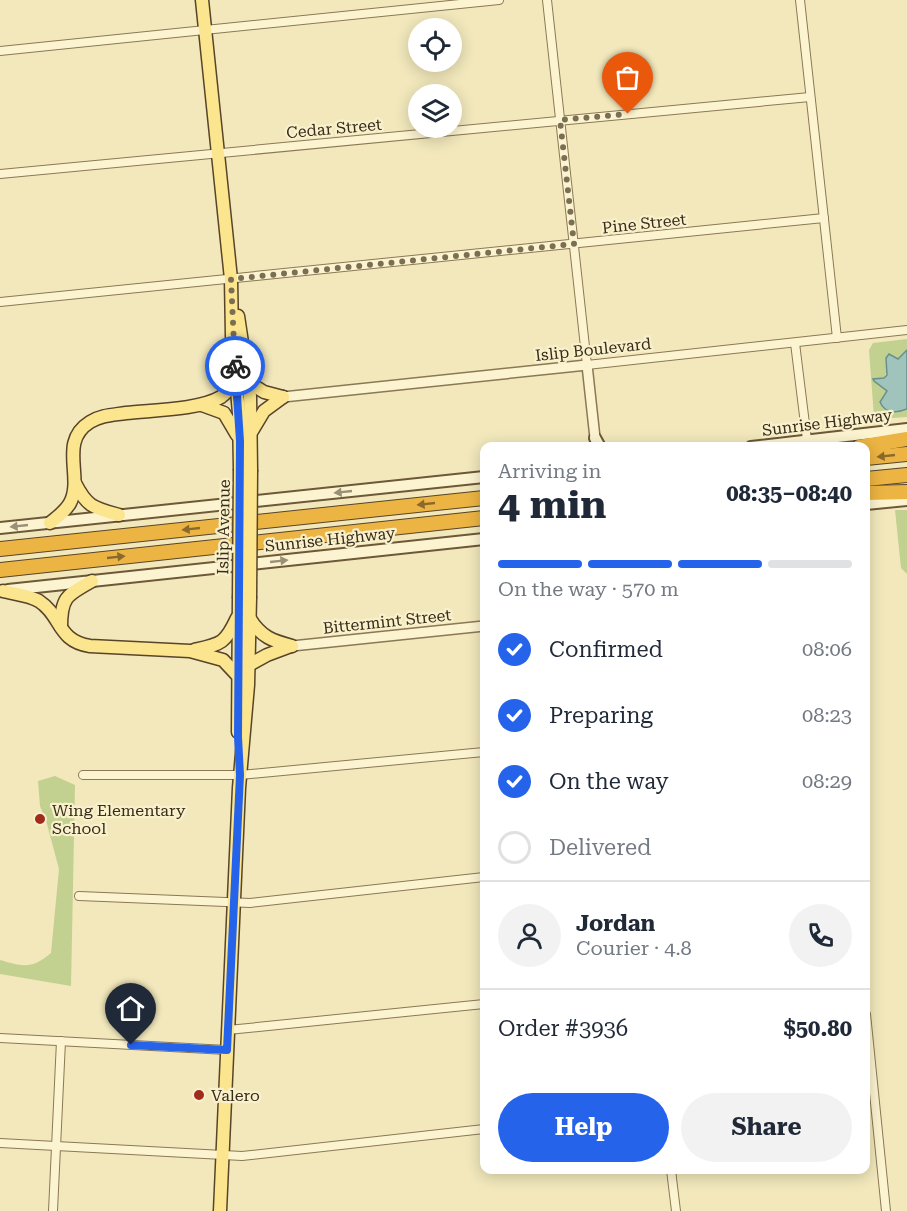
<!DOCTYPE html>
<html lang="en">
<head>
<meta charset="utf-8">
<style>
	:root { --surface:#fff; --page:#f2f2f3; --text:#1f2937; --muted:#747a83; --line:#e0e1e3; --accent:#2563eb }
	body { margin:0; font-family:"Roboto Serif",serif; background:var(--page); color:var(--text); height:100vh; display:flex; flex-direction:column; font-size:22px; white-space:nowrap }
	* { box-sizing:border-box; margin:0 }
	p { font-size:20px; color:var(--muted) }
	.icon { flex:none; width:33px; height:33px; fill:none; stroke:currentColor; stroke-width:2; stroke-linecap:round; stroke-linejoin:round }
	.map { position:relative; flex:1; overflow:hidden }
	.details { position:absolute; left:480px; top:442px; width:390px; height:732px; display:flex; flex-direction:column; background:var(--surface); border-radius:12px; box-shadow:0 3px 15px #0003 }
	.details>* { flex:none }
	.fabs { position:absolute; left:408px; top:18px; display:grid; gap:12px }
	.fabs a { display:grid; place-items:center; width:54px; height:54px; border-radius:50%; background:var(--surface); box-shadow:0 3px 15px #0003; font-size:30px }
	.pin { position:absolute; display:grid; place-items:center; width:51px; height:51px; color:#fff; margin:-62px -26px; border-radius:50% 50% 50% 0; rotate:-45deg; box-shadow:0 0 6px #0007 }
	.pin .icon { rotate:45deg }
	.courier { position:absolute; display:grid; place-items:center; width:60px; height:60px; margin:-30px; border:4px solid #2563eb; border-radius:50%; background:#fff; color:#222; box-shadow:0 2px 8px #0007 }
	.headline em { font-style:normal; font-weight:700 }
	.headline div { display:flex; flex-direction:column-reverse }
	.headline { display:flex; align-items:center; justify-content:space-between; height:102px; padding:0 18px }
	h1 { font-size:39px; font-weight:700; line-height:45px }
	.bar { display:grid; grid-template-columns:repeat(4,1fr); gap:9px 6px; align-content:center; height:72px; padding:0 18px }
	.bar i { height:8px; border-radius:4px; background:var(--line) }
	.bar .selected { background:var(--accent) }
	.bar p { grid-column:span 4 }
	.line { display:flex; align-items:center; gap:15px; padding:0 18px; border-top:2px solid var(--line) }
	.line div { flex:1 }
	.round { display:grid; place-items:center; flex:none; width:63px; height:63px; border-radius:32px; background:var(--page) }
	ol { padding:0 18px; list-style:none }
	li { display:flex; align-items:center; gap:18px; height:66px }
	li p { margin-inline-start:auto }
	li .icon { padding:6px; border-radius:50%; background:var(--accent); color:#fff; stroke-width:4 }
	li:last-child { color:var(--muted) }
	li i { width:33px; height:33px; border:3px solid var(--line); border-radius:50% }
	.action { display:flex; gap:12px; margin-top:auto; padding:12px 18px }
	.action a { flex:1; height:69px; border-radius:36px; background:var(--accent); color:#fff; font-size:24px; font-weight:700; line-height:69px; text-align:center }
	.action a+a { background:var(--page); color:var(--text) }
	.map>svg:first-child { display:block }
	.green { fill:#c2d18f }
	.water { fill:#a0c3bc; stroke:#67918b; stroke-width:1.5 }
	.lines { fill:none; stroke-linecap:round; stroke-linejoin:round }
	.minor-casing { stroke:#8b7854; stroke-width:10 }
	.tertiary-casing { stroke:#8b7854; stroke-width:12 }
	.secondary-casing { stroke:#6d5837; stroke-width:14 }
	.primary-casing { stroke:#584429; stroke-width:15 }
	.motorway-casing { stroke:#584429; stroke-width:16 }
	.minor { stroke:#fcf4d0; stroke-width:8 }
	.tertiary { stroke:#fcf4d0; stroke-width:9 }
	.secondary { stroke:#fcf4d0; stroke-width:10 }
	.primary { stroke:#fbe58e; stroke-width:12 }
	.motorway { stroke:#ecb442; stroke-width:14 }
	.primary-bridge-casing { stroke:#584429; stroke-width:15; stroke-linecap:butt }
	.primary-bridge { stroke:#fbe58e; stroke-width:12 }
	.oneway { fill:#8a692c }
	.oneway2 { fill:#9a9075 }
	.done { stroke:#7a6e53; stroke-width:6; stroke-dasharray:0 10.8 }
	.route { stroke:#2563eb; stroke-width:8 }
	.poi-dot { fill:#a12b1d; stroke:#f9f1cc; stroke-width:2 }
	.labels { text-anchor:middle; stroke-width:4.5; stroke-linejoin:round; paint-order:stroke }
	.street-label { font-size:16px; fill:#392c1a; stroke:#f9f1cc }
	.poi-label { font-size:16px; fill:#392c1a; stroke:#f9f1cc; text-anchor:start }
</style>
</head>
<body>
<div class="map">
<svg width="907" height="1211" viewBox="0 0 907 1211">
	<rect width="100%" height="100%" fill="#f2e8bc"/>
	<!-- green -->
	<g class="green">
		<path d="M907,339V350L898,359L886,357L887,371L884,378H879L874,381L887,391L884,395L898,412L907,409V417L879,419L874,417L869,350L873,343Z"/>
		<path d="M895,510H907V574L901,568Z"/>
		<path d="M55,776L75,785L71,986L0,974V960C24,967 32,969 51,953L59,869L47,824L40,806L38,781Z"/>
	</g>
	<!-- water -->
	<path class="water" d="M907,350V409C897,413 885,414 880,402L887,391L874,381L873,379L884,378L887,375L886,358L889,354L898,359Z"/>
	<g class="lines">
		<defs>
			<g id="minor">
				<path d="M547,0L587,365L907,330"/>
				<path d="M800,0L837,338"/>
				<path d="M0,51L499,0"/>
				<path d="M0,174L810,97"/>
				<path d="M0,302L824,218"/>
				<path d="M795,343L807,440"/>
				<path d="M83,775H240L484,752"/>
				<path d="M79,896L250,903L484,877"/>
				<path d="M866,1014L886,1211"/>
				<path d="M228,1030L484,1004"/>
				<path d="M0,1038L227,1050"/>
				<path d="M0,1143L242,1156L484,1129"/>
				<path d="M671,1170L676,1211"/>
				<path d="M53,1211L61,1041"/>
			</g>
			<g id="tertiary">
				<path d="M283,397L587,365L595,438"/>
				<path d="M292,646L484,626"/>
			</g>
			<g id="secondary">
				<path d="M595,438L600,447"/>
				<path d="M751,447L907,429"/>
				<path d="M866,504L907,500"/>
				<path d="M0,528L484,477"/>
				<path d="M8,590L484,539"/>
			</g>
			<g id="primary">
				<path d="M202,0L231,279L232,336L239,413L240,469"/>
				<path d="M238,316L250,396L251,470"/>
				<path d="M248,382L264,392L283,397"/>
				<path d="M202,405L224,413L237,435"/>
				<path d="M252,431L264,411L283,397"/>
				<path d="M75,483C87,507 94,508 119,515"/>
				<path d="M50,523C57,517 65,512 70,503C84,477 58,442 90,422C101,415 113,415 126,413C152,410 199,410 221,397C228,392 232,386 236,379"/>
				<path d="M3,591C15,594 29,595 39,601C62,616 57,641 90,646L190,651L223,660L238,676"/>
				<path d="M250,619C261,637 273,641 292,646"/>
				<path d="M61,627C61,597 67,595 92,581"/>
				<path d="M194,650C221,644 225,644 237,618"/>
				<path d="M249,665L267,655L291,646"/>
				<path d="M238,732L239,598"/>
				<path d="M220,1211L239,788L248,685L250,598"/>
			</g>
			<g id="motorway">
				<path d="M859,447L907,439"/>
				<path d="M866,458L907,454"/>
				<path d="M866,479L907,475"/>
				<path d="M866,493L907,492"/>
				<path d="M0,549L484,498"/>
				<path d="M0,570L484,518"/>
			</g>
		</defs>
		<!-- minor casing -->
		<use href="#minor" class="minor-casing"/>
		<!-- tertiary casing -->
		<use href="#tertiary" class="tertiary-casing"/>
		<!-- secondary casing -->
		<use href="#secondary" class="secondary-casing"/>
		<!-- primary casing -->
		<use href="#primary" class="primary-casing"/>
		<!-- motorway casing -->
		<use href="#motorway" class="motorway-casing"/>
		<!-- minor -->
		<use href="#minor" class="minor"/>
		<!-- tertiary -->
		<use href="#tertiary" class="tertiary"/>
		<!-- secondary -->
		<use href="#secondary" class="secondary"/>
		<!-- primary -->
		<use href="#primary" class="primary"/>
		<!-- motorway -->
		<use href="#motorway" class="motorway"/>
		<defs>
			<g id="primary-bridge">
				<path d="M239,598L240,469"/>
				<path d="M250,598L251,470"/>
			</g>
		</defs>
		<!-- primary-bridge casing -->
		<use href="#primary-bridge" class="primary-bridge-casing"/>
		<!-- primary-bridge -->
		<use href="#primary-bridge" class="primary-bridge"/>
	</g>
	<!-- one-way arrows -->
	<defs><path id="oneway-solid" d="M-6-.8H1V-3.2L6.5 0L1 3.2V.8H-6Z" transform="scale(1.5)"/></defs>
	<g class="oneway">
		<use href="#oneway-solid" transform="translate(886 456) rotate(174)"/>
		<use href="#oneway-solid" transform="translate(426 504) rotate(174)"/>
		<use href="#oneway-solid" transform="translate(191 529) rotate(174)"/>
		<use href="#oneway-solid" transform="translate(116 557) rotate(-6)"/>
	</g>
	<g class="oneway2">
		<use href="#oneway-solid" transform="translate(343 492) rotate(174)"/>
		<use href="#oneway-solid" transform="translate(19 526) rotate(174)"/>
		<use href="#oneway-solid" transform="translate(279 561) rotate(-6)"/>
	</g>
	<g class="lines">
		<!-- done -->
		<path class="done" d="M235,366L231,279L574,244L560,120L628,114"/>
		<!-- route -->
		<path class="route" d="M131,1045L227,1050L240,775L238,737L240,441L235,366"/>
	</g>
	<!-- markers -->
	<g class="poi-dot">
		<circle cx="40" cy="819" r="6"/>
		<circle cx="199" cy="1095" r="6"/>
	</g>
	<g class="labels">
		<!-- street labels -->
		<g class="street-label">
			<text transform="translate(334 128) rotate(-5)" y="6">Cedar Street</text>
			<text transform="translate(644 223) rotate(-6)" y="6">Pine Street</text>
			<text transform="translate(593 349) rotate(-6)" y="6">Islip Boulevard</text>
			<text transform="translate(827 422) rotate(-7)" y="6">Sunrise Highway</text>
			<text transform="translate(223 527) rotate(-89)" y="6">Islip Avenue</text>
			<text transform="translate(330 539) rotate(-6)" y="6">Sunrise Highway</text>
			<text transform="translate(387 621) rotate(-6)" y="6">Bittermint Street</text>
		</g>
		<!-- poi labels -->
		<g class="poi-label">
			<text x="52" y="816">Wing Elementary<tspan x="52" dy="18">School</tspan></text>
			<text x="211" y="1101">Valero</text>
		</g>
	</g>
</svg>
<div class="fabs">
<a><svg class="icon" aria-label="locate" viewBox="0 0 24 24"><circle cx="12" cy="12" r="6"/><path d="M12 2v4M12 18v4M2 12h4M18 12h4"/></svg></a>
<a><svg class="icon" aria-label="layers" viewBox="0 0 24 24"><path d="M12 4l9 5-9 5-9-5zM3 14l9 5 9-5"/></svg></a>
</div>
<div class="pin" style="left:628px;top:114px;background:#ea580c"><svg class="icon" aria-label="bag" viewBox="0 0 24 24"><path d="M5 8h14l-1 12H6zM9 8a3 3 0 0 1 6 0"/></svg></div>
<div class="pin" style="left:131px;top:1045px;background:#1f2937"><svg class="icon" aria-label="home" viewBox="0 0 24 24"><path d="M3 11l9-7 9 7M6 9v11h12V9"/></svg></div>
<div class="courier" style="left:235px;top:366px"><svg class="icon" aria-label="bike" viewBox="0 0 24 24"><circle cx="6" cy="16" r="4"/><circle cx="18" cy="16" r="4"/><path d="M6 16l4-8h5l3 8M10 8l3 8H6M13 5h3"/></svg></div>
<section class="details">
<div class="headline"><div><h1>4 min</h1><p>Arriving in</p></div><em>08:35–08:40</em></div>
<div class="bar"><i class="selected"></i><i class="selected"></i><i class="selected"></i><i></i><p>On the way · 570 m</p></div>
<ol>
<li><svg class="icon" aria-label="check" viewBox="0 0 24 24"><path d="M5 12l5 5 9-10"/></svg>Confirmed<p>08:06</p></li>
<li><svg class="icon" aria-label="check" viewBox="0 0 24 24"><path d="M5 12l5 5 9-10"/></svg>Preparing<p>08:23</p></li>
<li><svg class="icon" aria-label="check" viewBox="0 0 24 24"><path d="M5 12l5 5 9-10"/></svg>On the way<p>08:29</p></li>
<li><i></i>Delivered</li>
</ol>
<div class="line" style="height:108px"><a class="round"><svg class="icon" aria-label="person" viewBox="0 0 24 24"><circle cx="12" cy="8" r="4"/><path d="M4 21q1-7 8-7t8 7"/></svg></a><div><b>Jordan</b><p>Courier · 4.8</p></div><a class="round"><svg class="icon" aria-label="phone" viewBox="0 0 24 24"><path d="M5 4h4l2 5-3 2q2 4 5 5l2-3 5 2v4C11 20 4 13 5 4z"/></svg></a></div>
<div class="line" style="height:78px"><div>Order #3936</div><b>$50.80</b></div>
<div class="action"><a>Help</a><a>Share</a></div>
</section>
</div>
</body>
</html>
